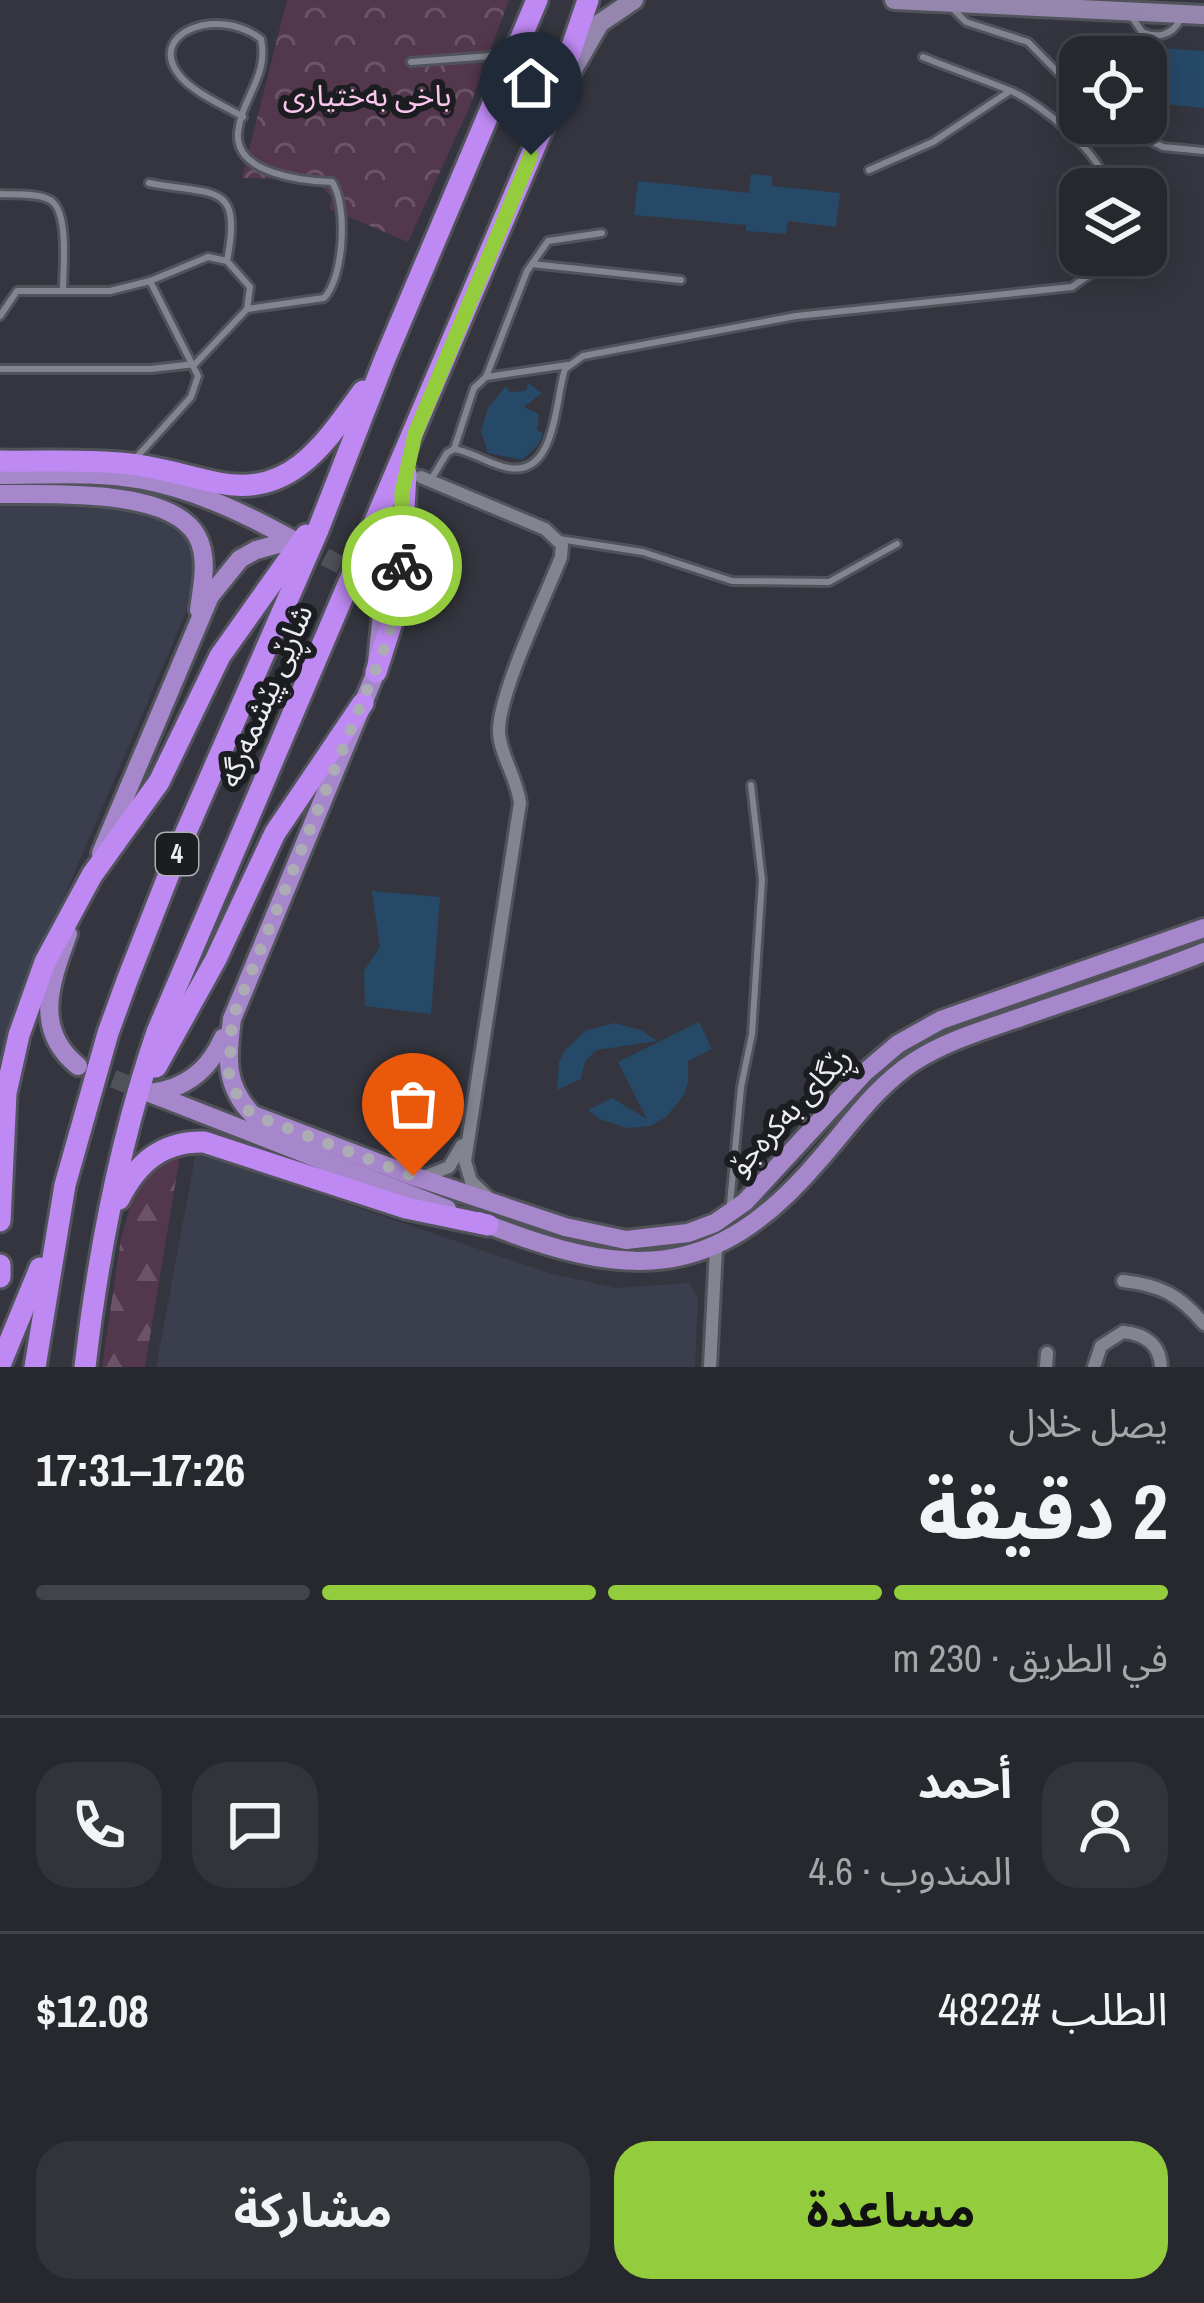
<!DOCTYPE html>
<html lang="ar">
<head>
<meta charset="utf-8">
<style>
	:root { --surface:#27282e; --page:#33343a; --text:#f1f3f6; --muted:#a4a6aa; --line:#43444a; --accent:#93cc3d }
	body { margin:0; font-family:"Archivo Narrow","Noto Sans Arabic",sans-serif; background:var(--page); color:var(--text); direction:rtl; height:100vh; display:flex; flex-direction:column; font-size:45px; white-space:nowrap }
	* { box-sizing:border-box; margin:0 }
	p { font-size:39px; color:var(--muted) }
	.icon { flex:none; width:66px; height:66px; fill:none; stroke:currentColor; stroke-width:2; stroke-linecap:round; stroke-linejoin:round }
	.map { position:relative; height:1367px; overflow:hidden; direction:ltr }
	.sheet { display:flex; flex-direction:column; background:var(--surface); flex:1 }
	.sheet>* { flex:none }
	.tools { position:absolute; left:1059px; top:36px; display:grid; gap:24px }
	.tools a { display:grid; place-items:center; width:108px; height:108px; border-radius:24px; background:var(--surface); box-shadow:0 6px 30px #0003,0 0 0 3px var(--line); font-size:60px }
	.pin { position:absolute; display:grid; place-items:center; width:102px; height:102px; color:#fff; margin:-123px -51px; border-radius:50% 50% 50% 0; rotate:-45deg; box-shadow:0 0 12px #0007 }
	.pin .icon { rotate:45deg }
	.courier { position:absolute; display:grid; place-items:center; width:120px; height:120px; margin:-60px; border:9px solid #93cc3d; border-radius:50%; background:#fff; color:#222; box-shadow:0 3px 15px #0007 }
	.summary em { font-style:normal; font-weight:700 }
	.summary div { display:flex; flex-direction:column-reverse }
	.summary { display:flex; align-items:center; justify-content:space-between; height:204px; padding:0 36px }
	h1 { font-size:78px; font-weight:700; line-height:90px }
	.bar { display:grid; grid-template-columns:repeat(4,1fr); gap:18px 12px; align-content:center; height:144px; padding:0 36px }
	.bar i { height:15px; border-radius:9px; background:var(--line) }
	.bar .selected { background:var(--accent) }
	.bar p { grid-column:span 4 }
	.line { display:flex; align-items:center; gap:30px; padding:0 36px; border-top:3px solid var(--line) }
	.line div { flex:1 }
	.round { display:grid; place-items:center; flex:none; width:126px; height:126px; border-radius:36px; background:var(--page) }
	.cta { display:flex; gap:24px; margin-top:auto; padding:24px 36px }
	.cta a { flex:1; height:138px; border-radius:36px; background:var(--accent); color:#111; font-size:48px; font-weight:700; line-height:138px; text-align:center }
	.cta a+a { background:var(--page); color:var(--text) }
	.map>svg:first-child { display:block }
	.built { fill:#3b3e4c }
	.forest { fill:url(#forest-firs) }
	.park { fill:url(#park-crowns) }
	.building { fill:#274968 }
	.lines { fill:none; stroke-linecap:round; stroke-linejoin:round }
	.primary-tunnel { stroke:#505159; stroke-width:18; stroke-dasharray:18 9; stroke-linecap:butt }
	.lane-casing { stroke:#51535b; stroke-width:12 }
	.street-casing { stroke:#51535b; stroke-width:18 }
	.secondary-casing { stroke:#51535b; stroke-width:24 }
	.primary-casing { stroke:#51535b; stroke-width:24 }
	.highway-casing { stroke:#51535b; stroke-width:27 }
	.lane { stroke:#82858f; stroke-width:6 }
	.street { stroke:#82858f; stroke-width:12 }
	.secondary { stroke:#9486ad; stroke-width:18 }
	.primary { stroke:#a787cb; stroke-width:18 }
	.highway { stroke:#bf89f3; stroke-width:21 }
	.done { stroke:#acadb4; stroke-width:12; stroke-dasharray:0 21.6 }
	.route { stroke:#93cc3d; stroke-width:15 }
	.labels { text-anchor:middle; stroke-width:12; stroke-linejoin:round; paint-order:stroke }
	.shield { fill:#1c1d21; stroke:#aeafb4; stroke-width:3 }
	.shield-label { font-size:27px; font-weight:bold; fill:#ecedf3 }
	.park-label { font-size:30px; fill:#fbc7ed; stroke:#1c1d21 }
	.street-label { font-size:30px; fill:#ecedf3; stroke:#1c1d21 }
</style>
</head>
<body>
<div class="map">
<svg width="1204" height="1367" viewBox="0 0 1204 1367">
	<defs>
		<pattern id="forest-firs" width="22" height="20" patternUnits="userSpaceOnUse" patternTransform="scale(3)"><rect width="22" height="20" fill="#53374c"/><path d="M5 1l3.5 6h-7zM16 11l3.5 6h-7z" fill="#6c5466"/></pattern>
		<pattern id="park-crowns" width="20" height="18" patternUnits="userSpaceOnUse" patternTransform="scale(3)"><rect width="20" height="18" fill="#53374c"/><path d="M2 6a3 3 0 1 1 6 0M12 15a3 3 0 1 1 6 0" fill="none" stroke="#6c5466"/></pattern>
	</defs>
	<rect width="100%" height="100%" fill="#34353e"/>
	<!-- built -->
	<g class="built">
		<path d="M0,503L93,504L140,511L173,522L189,540L195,571L188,608L30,976L0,1081Z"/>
		<path d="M196,1152L549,1273L615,1288L689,1283L698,1298L695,1367H156Z"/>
	</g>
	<!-- forest -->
	<path class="forest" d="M180,1155L145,1367H102L121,1238L138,1179Z"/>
	<!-- park -->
	<path class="park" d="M287,0H509L469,108L408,242L330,209L331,197L315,179L242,178Z"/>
	<!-- building -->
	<g class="building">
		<path d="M1087,43L1204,51V108L1146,102V57H1086Z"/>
		<path d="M751,174L772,176V186L840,193L836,227L788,221L786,234L746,231V225L634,215L638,181L749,193Z"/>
		<path d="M528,383L542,393L524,407L539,414L537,430L543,433L539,444L522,460L488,453L481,431L488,408L506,386L510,392L526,391Z"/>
		<path d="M372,891L440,897L431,1014L365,1006L364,971L380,947Z"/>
		<path d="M699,1022L712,1049L688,1061V1082L684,1095L666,1117L650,1126L626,1128L599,1119L588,1110L612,1098L647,1119L618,1062Z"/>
		<path d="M614,1023L641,1030L657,1041L597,1050L585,1061L581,1079L557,1090L559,1062L566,1049L587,1030Z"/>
	</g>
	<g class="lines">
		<!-- primary-tunnel -->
		<g class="primary-tunnel">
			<path d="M301,544L361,576"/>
			<path d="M88,1069L150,1093"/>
		</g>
		<defs>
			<g id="lane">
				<path d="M949,5L966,22L1028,42L1080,95"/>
				<path d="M1132,17L1142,32C1158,39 1172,35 1180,20"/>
				<path d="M923,57C952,69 982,79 1011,91C1042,104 1103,155 1108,189"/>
				<path d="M411,62L505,55"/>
				<path d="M243,117C223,105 194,93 180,76C145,34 217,5 261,39C269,76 242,97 238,132C234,174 303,181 332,182C348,205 344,278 324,298L247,309"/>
				<path d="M1114,123L1163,147L1204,151"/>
				<path d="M869,170L933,142L1010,91"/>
				<path d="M149,183C216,196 242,181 227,261"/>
				<path d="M0,194C14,195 35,193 48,199C70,207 63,269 63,290"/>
				<path d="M532,264L681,280"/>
				<path d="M0,316L17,291H110L150,281L208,257L227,261L250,287L247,309L195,364L151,369H0"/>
				<path d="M486,377L527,271L548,241L602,233"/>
				<path d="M454,449L474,388L486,377L568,365"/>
				<path d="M135,459L191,397L198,376L150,281"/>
				<path d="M432,478L447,453L454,449C473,452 490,465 509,468C557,476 555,398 565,369L583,356L796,316L1072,287L1092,273L1102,255"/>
				<path d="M559,539L643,552L732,581L829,582L897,544"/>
				<path d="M730,1204L741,1087L752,1034L762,880L751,785"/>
			</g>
			<g id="street">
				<path d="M421,477L545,529L562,545L561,557C546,596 498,694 499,732C500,755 517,778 520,803L465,1161L471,1181L488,1197"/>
				<path d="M426,1176L449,1167L462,1145"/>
				<path d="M1123,1281C1160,1285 1180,1295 1204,1324"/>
				<path d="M710,1367L716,1248"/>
				<path d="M1046,1367L1047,1353"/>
				<path d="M1094,1367L1101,1346L1123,1332C1145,1334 1160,1344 1161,1367"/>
			</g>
			<g id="secondary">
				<path d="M894,0L1204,15"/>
				<path d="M570,75L600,23L634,0"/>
			</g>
			<g id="primary">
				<path d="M0,475C47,475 96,471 143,480C196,490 246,514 293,540"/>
				<path d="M0,494C48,495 170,487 197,536C209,558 202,586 199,610"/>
				<path d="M365,579L382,614L376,672L232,1019C227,1057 224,1086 253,1115L413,1176L565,1227L626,1240L688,1233L715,1223L745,1202L864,1073L898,1044L941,1020L1204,928"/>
				<path d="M101,853L210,596L240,559L256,550L293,540"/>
				<path d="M68,934C51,981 32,1029 78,1066"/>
				<path d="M150,1093L447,1209"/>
				<path d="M150,1093C186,1089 209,1070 223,1038"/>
				<path d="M479,1221C625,1279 713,1286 820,1159C850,1125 876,1086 915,1061C948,1040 987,1029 1024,1016C1084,995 1145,976 1204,952"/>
			</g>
			<g id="highway">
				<path d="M0,461C43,462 87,459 129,464C159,467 189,477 219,483C291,498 326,442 363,391"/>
				<path d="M376,672L399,600L406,473"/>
				<path d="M156,1067L216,959L275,833L363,703"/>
				<path d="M119,1199C137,1163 162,1141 204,1142L406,1208L488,1225"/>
				<path d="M0,1221L6,1093L19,1035L45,962L92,875L159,782L220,656L306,535"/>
				<path d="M0,1265V1277"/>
				<path d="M0,1365L40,1268"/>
				<path d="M35,1367L65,1185L108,1033L128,978L180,846L318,530L384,361L537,0"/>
				<path d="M85,1367C98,1254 120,1140 157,1032L550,111L588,0"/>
			</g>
		</defs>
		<!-- lane casing -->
		<use href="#lane" class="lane-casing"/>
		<!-- street casing -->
		<use href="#street" class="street-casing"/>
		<!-- secondary casing -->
		<use href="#secondary" class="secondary-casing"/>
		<!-- primary casing -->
		<use href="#primary" class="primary-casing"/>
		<!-- highway casing -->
		<use href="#highway" class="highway-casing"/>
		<!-- lane -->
		<use href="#lane" class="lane"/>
		<!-- street -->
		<use href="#street" class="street"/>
		<!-- secondary -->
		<use href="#secondary" class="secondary"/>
		<!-- primary -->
		<use href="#primary" class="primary"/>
		<!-- highway -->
		<use href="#highway" class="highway"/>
	</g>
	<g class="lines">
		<!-- done -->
		<path class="done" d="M402,566L399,600L388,639L232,1019L229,1076L240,1102L253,1115L413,1176"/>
		<!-- route -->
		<path class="route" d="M402,566V493L415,434L531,155"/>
	</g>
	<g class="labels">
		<!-- shield labels -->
		<rect class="shield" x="156" y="833" width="42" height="42" rx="9"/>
		<g class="shield-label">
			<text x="177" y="863">4</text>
		</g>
		<!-- park labels -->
		<g class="park-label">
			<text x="367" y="106">باخی بەختیاری</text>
		</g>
		<!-- street labels -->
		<g class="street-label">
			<text transform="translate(266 696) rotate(-67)" y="10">شاڕێی پێشمەرگە</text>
			<text transform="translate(790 1111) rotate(-47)" y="10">ڕێگای بەکرەجۆ</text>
		</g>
	</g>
</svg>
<div class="tools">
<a><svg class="icon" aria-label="locate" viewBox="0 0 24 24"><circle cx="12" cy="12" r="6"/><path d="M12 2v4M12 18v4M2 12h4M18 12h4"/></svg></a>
<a><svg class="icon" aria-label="layers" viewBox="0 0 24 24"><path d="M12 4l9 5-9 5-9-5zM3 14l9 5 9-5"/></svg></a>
</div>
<div class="pin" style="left:413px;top:1176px;background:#ea580c"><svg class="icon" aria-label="bag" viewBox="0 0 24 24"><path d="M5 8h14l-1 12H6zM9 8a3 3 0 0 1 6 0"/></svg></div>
<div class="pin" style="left:531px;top:155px;background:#1f2937"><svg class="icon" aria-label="home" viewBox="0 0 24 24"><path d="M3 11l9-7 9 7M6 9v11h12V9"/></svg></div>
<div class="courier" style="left:402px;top:566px"><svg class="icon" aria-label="bike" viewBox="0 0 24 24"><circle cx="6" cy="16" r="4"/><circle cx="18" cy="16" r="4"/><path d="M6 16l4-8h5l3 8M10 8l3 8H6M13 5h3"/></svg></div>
</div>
<section class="sheet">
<div class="summary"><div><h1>2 دقيقة</h1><p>يصل خلال</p></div><em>17:26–17:31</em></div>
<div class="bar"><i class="selected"></i><i class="selected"></i><i class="selected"></i><i></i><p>في الطريق · 230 m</p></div>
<div class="line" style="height:216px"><a class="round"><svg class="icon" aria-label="person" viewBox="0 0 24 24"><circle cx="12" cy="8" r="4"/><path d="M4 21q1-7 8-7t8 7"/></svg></a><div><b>أحمد</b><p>المندوب · 4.6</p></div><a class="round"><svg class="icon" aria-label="chat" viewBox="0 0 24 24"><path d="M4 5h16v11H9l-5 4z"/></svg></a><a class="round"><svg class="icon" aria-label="phone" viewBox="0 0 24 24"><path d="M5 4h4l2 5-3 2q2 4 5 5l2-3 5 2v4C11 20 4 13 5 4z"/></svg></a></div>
<div class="line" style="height:156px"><div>الطلب #4822</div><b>$12.08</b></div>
<div class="cta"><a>مساعدة</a><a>مشاركة</a></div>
</section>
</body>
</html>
